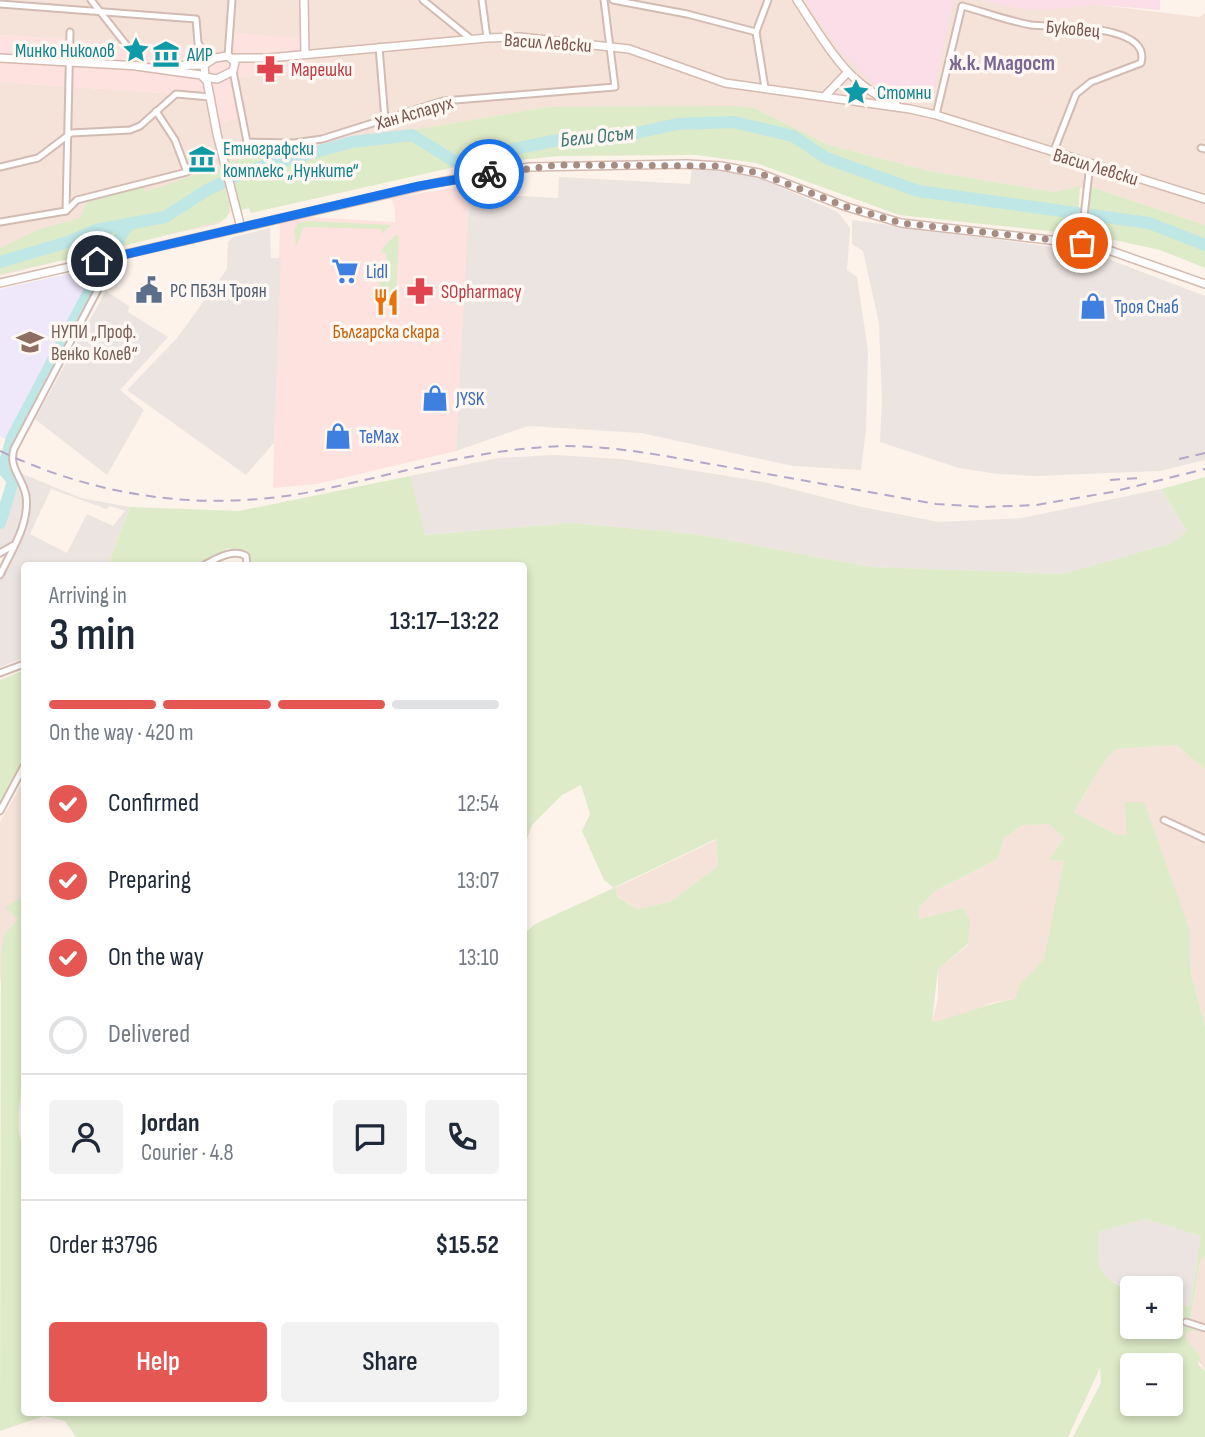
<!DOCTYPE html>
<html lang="en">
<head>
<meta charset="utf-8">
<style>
	:root { --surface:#fff; --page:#f2f2f3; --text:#1f2937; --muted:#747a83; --line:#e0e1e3; --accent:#e55752 }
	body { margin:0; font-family:"Sofia Sans Condensed",sans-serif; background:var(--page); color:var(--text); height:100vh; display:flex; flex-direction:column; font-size:26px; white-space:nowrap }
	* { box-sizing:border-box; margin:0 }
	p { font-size:23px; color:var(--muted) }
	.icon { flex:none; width:38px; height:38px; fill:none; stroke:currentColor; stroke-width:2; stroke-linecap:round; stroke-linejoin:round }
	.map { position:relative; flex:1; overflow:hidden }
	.side { position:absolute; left:21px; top:562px; width:506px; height:854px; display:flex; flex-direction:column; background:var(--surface); border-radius:7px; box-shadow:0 4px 10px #0003 }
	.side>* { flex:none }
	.tools { position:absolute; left:1120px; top:1276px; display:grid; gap:14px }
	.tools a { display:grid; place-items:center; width:63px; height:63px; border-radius:7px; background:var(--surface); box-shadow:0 4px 10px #0003; font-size:35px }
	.pin { position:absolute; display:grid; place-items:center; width:60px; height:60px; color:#fff; margin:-30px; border:4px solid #fff; border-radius:50%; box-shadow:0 2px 7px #0007 }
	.courier { position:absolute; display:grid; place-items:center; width:70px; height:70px; margin:-35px; border:5px solid #1a73e8; border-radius:50%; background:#fff; color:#222; box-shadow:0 2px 9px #0007 }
	.summary em { font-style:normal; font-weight:600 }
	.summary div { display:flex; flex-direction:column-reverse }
	.summary { display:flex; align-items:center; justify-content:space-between; height:119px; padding:0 28px }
	h1 { font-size:46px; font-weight:600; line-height:52px }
	.bar { display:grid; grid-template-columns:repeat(4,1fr); gap:10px 7px; align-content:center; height:84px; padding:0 28px }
	.bar i { height:9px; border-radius:5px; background:var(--line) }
	.bar .selected { background:var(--accent) }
	.bar p { grid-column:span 4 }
	.line { display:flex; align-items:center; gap:18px; padding:0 28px; border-top:2px solid var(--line) }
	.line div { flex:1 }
	.round { display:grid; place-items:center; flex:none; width:74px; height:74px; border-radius:7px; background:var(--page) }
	ol { padding:0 28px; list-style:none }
	li { display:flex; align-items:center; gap:21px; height:77px }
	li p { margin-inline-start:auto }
	li .icon { padding:7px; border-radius:50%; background:var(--accent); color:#fff; stroke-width:4 }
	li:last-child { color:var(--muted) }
	li i { width:38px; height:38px; border:4px solid var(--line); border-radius:50% }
	.action { display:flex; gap:14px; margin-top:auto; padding:14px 28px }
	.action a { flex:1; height:80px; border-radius:7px; background:var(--accent); color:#fff; font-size:28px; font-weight:600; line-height:80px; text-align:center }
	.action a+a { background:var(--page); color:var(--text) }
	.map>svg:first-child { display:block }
	.residential { fill:#f5e3d9 }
	.commercial { fill:#fde2df }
	.industrial { fill:#ece4e0; fill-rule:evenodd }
	.education { fill:#efe7fa }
	.medical { fill:#fbdee7 }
	.green { fill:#ddebc8; fill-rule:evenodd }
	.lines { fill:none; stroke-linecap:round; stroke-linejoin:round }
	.river { stroke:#bfe7e6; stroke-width:12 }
	.street-casing { stroke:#d2bbb2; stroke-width:9 }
	.secondary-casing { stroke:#d5baaf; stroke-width:10 }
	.street { stroke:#fff; stroke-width:5 }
	.secondary { stroke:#fff; stroke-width:7 }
	.rail { stroke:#b3a8c8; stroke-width:2; stroke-dasharray:10 7; stroke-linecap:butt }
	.done { stroke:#a78c84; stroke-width:7; stroke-dasharray:0 12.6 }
	.route { stroke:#1a73e8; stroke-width:9 }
	.labels { text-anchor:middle; stroke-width:7; stroke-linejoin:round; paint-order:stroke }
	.street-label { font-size:19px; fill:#79554d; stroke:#fff7f2 }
	.culture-label { font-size:19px; fill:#0d838f; stroke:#fff7f2; text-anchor:start }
	.health-label { font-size:19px; fill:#be3a42; stroke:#fff7f2; text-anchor:start }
	.shop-label { font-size:19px; fill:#366cbe; stroke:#fff7f2; text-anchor:start }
	.service-label { font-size:19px; fill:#4e5e75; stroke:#fff7f2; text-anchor:start }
	.education-label { font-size:19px; fill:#785e54; stroke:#fff7f2; text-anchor:start }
	.food-label { font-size:19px; fill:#c56008; stroke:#fff7f2 }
	.neighbourhood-label { font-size:21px; font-weight:bold; fill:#7b6694; stroke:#fff7f2 }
	.water-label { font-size:21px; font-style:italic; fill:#3d7675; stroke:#fff7f2 }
</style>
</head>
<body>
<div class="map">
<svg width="1205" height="1437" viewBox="0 0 1205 1437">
	<rect width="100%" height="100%" fill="#fdf3eb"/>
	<!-- residential -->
	<g class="residential">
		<path d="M0,0H1097L1100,5L1199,17L1205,13V225L1091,187L1054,192L930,171L829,145L754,108L548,107L220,164L231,212L219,224L129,243L0,276V82L209,96L231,117L243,114L237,78L305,69L230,54L210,58L147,44L0,35Z"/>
		<path d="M1176,745L1205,769V1026L1191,973L1190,931L1127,835H1117L1074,812L1100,768L1115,749Z"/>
		<path d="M20,787L24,790V895L17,901L18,919L0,981V822Z"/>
		<path d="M1049,824L1064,838L1050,859L1064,861L1045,959L1021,984L1015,999L994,1002L952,1018L932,1022L938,998V969L968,945L963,908L919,919V908L935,891L998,859L1004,838L1023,825Z"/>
		<path d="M716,840L718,866L670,902L637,909L619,897L615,888Z"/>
		<path d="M1205,1256V1371L1185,1338L1187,1332L1194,1331L1190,1323L1200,1262Z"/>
	</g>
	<!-- commercial -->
	<g class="commercial">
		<path d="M231,32L303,39L306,69L237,78L243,114L218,126L209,96L0,82V35L147,44L203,52L210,58L230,54Z"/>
		<path d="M470,185L456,451L317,484L273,488L280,223L308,217L395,222V208L391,198Z"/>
	</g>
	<!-- industrial -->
	<g class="industrial">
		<path d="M692,167L752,175L838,212L850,228L847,270L857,277L868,351L866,429L861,470L793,466L641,433L528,426L456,451L470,180L501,175L500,195L558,198L559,177L690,184Z"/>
		<path d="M852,220L1090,252L1205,296V460L1160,471L1036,476L998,474L959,468L880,442L882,401L879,323L863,251L852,244Z"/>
		<path d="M270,228L271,258H281L274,443L246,475L127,390L177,338L227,269L228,242L233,237Z"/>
		<path d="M106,291L129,306L128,312L168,337L120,390L144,410L107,475L35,419Z"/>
		<path d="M555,455L622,459L764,482L862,507L939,522L1022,518L1161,489L1187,531L1172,543L1063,574L871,567L694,534L571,523L424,535L410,476L498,458Z"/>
		<path d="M8,468L81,498L130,507L108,565H24V658L0,667V572L8,547L0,549V511L10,487ZM51,489L106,509L110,506L125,511L113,526L87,514L67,553L30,534Z"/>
		<path d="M1145,1219L1201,1236L1190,1307L1171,1302V1288L1129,1290L1107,1278L1095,1261L1097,1232Z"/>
	</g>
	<!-- education -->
	<path class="education" d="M100,267L87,288L9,441L0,436V289Z"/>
	<!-- medical -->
	<g class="medical">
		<path d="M804,0H953L931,103L879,89L838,49Z"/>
		<path d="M980,0H1160V10L1100,5L1042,10L1016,8Z"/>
	</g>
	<!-- green -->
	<g class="green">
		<path d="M734,106L754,108L829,145L930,171L1054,192L1080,186L1077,234L899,215L756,163L696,155L560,156L464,165L251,213L249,208L241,210L229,161L548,107Z"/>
		<path d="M219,167L230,206L227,217L222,221L96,253L0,274V248L40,229L80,218L90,196L142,184L145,192Z"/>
		<path d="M1091,187L1205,225V268L1160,250L1087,234Z"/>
		<path d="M308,221L391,225L381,234V229L304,227L296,246L294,230L298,223Z"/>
		<path d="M396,235L399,236L396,297H380L379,279H375V263H386V253H381L383,247Z"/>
		<path d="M100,267L105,270L15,445L9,441L87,288Z"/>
		<path d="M410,476L425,535L571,523L694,534L871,567L1063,574L1172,543L1187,531L1161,489L1205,477V769L1176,745L1115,749L1100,768L1074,812L1117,835H1127L1125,802H1144L1190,931L1191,973L1205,1026V1256L1200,1262L1190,1322L1195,1331L1187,1332L1185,1338L1201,1357L1198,1364L1205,1371V1437H1073L1101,1383L1100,1368L1068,1437H76L65,1421L44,1416L0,1431L1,950L5,934L18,919L5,908L24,895C24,952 27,1011 24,1068C23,1093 12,1125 24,1148V1412H523V935L535,924L614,888L604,880L582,831L590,814L581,785L562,795L532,825L523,850V565H250L247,552L228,548L198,565H108L130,507L239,511ZM1049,824L1064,838L1049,860L1064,861L1044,959L1020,984L1015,999C986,1003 961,1016 932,1022L938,969L968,944L970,920L963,908L919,919V908L935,891L998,859L1004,838L1023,825ZM716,839L718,866L670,902L637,909L618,897L615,887ZM1145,1219L1201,1236L1190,1307L1171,1302V1326H1132V1291C1098,1278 1095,1266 1098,1232ZM1132,1365H1171V1404H1132Z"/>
		<path d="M24,670V755L0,812V680Z"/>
	</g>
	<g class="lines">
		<!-- river -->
		<g class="river">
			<path d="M112,251L128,224"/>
			<path d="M0,262L68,242L96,230L165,217L207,190L249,170L352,142L412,135L454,161L553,141L632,134L677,124L733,122L793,136L826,158L918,191L1149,223L1205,245"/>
			<path d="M0,523L13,481L3,469L12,438L102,267"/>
		</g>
		<defs>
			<g id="street">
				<path d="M91,0L135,56"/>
				<path d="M423,0L471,39"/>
				<path d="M482,0L487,38"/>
				<path d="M613,0L687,14L756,32L768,0"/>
				<path d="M0,4L196,19L198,43L210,61"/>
				<path d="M756,32L765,88"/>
				<path d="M379,47L385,120"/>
				<path d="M228,56L232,0"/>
				<path d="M233,71L247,142L294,143L322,139L443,101L615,87L604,0"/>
				<path d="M936,115L962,6C985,12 1008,21 1031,25C1053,28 1152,22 1141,63L1091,82L1076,94L1053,153"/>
				<path d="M1201,148L1205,149"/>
				<path d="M0,167L38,158L71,133L130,130L140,126L176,94L210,97"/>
				<path d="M66,211L70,32"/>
				<path d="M0,222L66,211L77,200L187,172L175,140L156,111"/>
				<path d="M1082,234L1090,164"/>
				<path d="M0,553L14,545"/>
				<path d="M204,565C216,559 233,548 246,556L247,565"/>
				<path d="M0,575C11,551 30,524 26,496C23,478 8,468 14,449L115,257"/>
				<path d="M0,673L24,664"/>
				<path d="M0,811L24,766"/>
				<path d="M1164,820L1205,839"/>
				<path d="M1186,1322L1205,1328"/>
			</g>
			<g id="secondary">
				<path d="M304,0L305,54"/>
				<path d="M797,0C825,42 846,85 896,104"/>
				<path d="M228,56L235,62L233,71L217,79L205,77L204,65L215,58Z"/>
				<path d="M0,58L139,66"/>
				<path d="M233,58H268L487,38L520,37L629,49L725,83L910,109L936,115L1205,199"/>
				<path d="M136,66L201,75L207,81L217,134L241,228"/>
				<path d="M165,66L204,65"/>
				<path d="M826,95L847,73"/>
				<path d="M0,283L440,182L530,167L687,164L721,166L759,173L847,207L901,223L1094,245L1205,284"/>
			</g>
		</defs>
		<!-- street casing -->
		<use href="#street" class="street-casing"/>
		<!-- secondary casing -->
		<use href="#secondary" class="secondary-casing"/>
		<!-- street -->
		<use href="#street" class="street"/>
		<!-- secondary -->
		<use href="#secondary" class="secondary"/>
		<!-- rail -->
		<g class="rail">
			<path d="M0,451C102,499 210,513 320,490C401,473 481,448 565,446C618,446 670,457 722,466C794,479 865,491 936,504L984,507L1036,505L1112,492L1205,469"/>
			<path d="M1179,459L1205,453"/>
			<path d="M1110,480L1140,478"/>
		</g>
	</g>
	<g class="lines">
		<!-- done -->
		<path class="done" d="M489,174L557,165L721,166L759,173L847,207L901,223L1082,243"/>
		<!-- route -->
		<path class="route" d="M97,261L419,186L489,174"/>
	</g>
	<!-- icons -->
	<defs>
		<symbol id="sight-bare" viewBox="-9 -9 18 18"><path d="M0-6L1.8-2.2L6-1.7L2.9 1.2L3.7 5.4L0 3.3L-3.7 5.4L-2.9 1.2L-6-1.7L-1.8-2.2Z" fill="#0f9aa8" stroke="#fff7f2" stroke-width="2.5" paint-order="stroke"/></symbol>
		<symbol id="museum-bare" viewBox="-9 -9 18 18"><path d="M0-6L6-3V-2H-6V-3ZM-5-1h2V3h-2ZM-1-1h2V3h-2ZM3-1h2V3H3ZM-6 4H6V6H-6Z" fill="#0f9aa8" stroke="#fff7f2" stroke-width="2.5" paint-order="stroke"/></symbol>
		<symbol id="pharmacy-bare" viewBox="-9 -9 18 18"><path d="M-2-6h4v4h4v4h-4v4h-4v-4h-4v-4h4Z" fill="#e0444e" stroke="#fff7f2" stroke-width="2.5" paint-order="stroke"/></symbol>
		<symbol id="supermarket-bare" viewBox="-9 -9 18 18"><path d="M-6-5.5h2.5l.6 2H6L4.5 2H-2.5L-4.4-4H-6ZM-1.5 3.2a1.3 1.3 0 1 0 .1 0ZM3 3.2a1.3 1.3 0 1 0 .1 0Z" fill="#3f7fe0" stroke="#fff7f2" stroke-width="2.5" paint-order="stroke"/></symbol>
		<symbol id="civic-bare" viewBox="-9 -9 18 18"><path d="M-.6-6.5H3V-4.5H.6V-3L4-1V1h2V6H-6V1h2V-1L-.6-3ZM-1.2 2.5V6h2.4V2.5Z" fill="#5c6f8a" stroke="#fff7f2" stroke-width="2.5" paint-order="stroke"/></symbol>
		<symbol id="restaurant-bare" viewBox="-9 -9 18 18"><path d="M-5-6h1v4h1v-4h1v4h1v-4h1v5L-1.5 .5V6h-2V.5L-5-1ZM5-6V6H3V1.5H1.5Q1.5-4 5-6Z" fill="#e8710a" stroke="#fff7f2" stroke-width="2.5" paint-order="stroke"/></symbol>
		<symbol id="shop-bare" viewBox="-9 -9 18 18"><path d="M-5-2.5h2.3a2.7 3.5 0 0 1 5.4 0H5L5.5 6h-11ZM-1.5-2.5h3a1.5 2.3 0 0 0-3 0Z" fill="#3f7fe0" stroke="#fff7f2" stroke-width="2.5" paint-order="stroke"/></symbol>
		<symbol id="school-bare" viewBox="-9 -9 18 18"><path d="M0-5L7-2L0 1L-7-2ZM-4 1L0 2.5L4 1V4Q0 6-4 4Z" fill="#8d6e63" stroke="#fff7f2" stroke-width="2.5" paint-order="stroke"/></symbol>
	</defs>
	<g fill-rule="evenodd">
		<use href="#sight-bare" x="117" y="31" width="38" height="38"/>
		<use href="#museum-bare" x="147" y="35" width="38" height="38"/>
		<use href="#pharmacy-bare" x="251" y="50" width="38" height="38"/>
		<use href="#sight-bare" x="837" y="73" width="38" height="38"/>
		<use href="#museum-bare" x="183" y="140" width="38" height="38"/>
		<use href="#supermarket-bare" x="326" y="252" width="38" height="38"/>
		<use href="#civic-bare" x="130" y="271" width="38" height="38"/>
		<use href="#pharmacy-bare" x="401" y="272" width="38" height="38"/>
		<use href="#restaurant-bare" x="367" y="283" width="38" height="38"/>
		<use href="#shop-bare" x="1074" y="287" width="38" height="38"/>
		<use href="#school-bare" x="11" y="323" width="38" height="38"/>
		<use href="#shop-bare" x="416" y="379" width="38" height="38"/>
		<use href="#shop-bare" x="319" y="417" width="38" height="38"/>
	</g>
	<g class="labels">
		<!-- street labels -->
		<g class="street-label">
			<text transform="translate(1073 28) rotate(5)" y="7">Буковец</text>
			<text transform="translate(548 42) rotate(4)" y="7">Васил Левски</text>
			<text transform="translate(414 112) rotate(-16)" y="7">Хан Аспарух</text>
			<text transform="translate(1096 166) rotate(17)" y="7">Васил Левски</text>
		</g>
		<!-- culture labels -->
		<g class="culture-label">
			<text x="115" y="57" text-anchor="end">Минко Николов</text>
			<text x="187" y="61">АИР</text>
			<text x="877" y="99">Стомни</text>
			<text x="223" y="155">Етнографски<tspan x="223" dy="22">комплекс „Нунките“</tspan></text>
		</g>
		<!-- health labels -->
		<g class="health-label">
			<text x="291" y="76">Марешки</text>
			<text x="441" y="298">SOpharmacy</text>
		</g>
		<!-- shop labels -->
		<g class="shop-label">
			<text x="366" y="278">Lidl</text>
			<text x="1114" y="313">Троя Снаб</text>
			<text x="456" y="405">JYSK</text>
			<text x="359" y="443">ТеМах</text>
		</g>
		<!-- service labels -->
		<g class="service-label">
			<text x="170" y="297">РС ПБЗН Троян</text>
		</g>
		<!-- education labels -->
		<g class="education-label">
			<text x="51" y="338">НУПИ „Проф.<tspan x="51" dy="22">Венко Колев“</tspan></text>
		</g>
		<!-- food labels -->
		<g class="food-label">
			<text x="386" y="338">Българска скара</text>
		</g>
		<!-- neighbourhood labels -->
		<g class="neighbourhood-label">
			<text x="1002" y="70">ж.к. Младост</text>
		</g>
		<!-- water labels -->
		<g class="water-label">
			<text transform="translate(597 136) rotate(-6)" y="7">Бели Осъм</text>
		</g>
	</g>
</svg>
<div class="tools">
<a>+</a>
<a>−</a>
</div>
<div class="pin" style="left:1082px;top:243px;background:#ea580c"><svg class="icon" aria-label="bag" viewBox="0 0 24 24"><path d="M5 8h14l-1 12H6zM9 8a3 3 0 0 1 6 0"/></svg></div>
<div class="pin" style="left:97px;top:261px;background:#1f2937"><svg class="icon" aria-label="home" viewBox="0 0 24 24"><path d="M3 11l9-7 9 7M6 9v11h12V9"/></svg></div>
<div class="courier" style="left:489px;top:174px"><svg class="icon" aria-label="bike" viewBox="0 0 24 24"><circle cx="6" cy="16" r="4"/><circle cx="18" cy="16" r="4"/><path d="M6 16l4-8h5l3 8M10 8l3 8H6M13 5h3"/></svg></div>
<section class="side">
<div class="summary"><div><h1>3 min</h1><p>Arriving in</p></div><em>13:17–13:22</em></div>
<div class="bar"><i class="selected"></i><i class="selected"></i><i class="selected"></i><i></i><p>On the way · 420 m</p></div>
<ol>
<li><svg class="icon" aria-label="check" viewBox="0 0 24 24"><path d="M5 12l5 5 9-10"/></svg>Confirmed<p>12:54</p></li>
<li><svg class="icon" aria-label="check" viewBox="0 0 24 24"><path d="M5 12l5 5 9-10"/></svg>Preparing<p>13:07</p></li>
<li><svg class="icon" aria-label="check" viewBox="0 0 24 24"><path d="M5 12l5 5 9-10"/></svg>On the way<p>13:10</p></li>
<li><i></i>Delivered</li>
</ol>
<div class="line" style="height:126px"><a class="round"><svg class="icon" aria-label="person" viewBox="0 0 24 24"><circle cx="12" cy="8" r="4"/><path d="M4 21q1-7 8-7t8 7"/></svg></a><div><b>Jordan</b><p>Courier · 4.8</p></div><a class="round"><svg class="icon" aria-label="chat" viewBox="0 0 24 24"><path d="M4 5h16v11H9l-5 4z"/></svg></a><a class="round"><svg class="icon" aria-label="phone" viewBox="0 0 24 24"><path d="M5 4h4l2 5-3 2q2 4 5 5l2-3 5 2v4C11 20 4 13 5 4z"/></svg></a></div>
<div class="line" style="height:91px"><div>Order #3796</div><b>$15.52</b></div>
<div class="action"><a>Help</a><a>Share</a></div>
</section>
</div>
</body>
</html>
